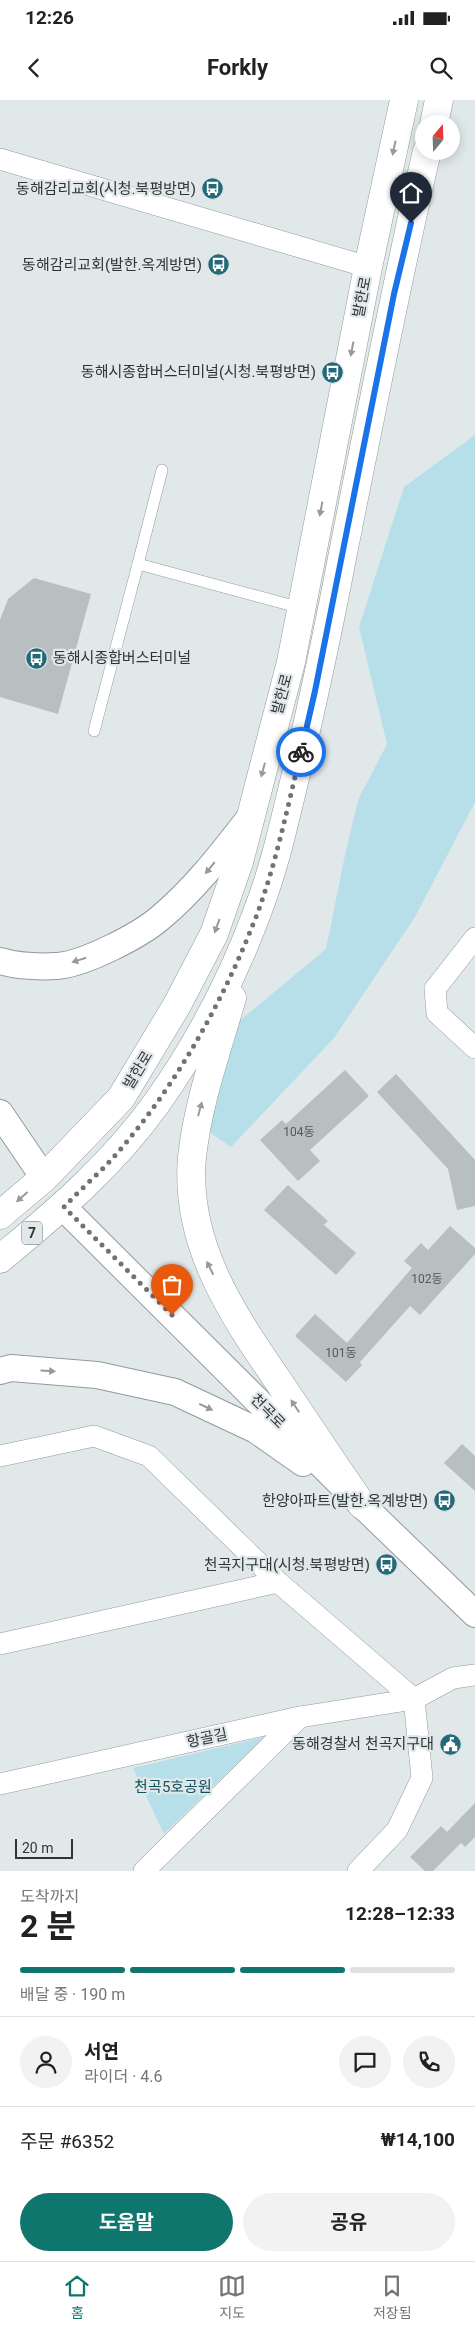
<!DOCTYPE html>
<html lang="ko">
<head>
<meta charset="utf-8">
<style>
	:root { --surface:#fff; --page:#f2f2f2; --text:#222; --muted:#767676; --line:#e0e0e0; --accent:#0f766e }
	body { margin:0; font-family:Roboto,"Noto Sans KR",sans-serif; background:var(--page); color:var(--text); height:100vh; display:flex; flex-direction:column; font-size:19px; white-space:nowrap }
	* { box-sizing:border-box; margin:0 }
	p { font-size:16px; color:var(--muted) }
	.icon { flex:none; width:28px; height:28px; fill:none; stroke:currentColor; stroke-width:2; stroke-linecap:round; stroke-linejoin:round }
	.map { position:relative; height:1771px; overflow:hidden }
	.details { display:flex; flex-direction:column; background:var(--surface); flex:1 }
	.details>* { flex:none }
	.needle { width:32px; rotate:19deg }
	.buttons { position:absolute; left:415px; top:15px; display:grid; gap:10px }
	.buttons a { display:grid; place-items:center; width:45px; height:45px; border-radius:50%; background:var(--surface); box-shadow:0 2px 12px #0003; font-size:25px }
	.scale { position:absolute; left:15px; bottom:12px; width:58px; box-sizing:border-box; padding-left:5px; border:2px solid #313435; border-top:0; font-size:14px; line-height:18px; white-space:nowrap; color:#313435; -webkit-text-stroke:4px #e0e8ea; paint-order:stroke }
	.pin { position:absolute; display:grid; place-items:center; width:42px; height:42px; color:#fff; margin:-51px -21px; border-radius:50% 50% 50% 0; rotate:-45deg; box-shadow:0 0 5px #0007 }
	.pin .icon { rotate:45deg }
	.courier { position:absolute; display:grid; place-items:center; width:50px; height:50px; margin:-25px; border:4px solid #1a73e8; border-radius:50%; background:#fff; color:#222; box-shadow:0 1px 6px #0007 }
	.overview em { font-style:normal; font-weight:700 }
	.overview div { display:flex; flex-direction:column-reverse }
	.overview { display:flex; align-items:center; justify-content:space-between; height:85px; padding:0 20px }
	h1 { font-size:32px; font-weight:700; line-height:38px }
	.bar { display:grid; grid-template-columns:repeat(4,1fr); gap:8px 5px; align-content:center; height:60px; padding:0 20px }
	.bar i { height:6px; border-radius:4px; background:var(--line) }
	.bar .current { background:var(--accent) }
	.bar p { grid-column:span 4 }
	.line { display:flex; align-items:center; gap:12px; padding:0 20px; border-top:1px solid var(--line) }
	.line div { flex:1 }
	.round { display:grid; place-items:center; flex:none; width:52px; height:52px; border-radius:26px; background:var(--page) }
	.button { display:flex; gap:10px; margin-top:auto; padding:10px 20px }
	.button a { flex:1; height:58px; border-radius:30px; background:var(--accent); color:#fff; font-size:20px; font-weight:700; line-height:58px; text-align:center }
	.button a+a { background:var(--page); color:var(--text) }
	.status { display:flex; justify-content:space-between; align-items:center; height:35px; padding:0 25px; background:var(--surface); direction:ltr }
	.status svg { height:14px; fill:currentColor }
	header { display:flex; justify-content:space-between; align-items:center; height:65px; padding:0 20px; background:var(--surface); font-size:22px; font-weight:700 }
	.tabs { display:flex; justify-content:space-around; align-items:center; height:70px; border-top:1px solid var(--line); background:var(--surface); font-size:14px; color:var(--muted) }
	.tabs a { display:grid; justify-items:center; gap:2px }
	.tabs .current { color:var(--accent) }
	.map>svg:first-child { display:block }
	.green { fill:#b6dfea }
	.building { fill:#b8bfc1 }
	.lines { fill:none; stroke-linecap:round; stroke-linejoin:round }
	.service-casing { stroke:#939a9c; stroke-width:12 }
	.minor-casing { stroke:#939a9c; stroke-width:22 }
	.tertiary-casing { stroke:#939a9c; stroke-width:28 }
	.primary-casing { stroke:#939a9c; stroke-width:29 }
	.service { stroke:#fff; stroke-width:11 }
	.minor { stroke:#fff; stroke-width:21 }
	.tertiary { stroke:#fff; stroke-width:26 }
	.primary { stroke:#fff; stroke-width:28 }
	.oneway { fill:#989a9a }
	.done { stroke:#6e7374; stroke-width:5; stroke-dasharray:0 9 }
	.route { stroke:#1a73e8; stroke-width:6 }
	.labels { text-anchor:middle; stroke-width:4.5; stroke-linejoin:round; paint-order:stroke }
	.number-label { font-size:12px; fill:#535758 }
	.shield { fill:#e0e8ea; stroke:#666a6b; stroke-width:1 }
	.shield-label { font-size:14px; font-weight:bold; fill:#313435 }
	.poi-label { font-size:15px; fill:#313435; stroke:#e0e8ea; text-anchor:end }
	.street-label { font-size:15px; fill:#313435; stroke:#e0e8ea }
	.park-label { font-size:15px; fill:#14515e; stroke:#e0e8ea }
</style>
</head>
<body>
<div class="status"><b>12:26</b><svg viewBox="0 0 49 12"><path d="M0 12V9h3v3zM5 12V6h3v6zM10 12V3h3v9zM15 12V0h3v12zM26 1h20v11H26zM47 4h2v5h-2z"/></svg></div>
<header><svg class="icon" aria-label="back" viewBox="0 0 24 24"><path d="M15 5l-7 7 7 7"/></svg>Forkly<svg class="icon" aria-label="search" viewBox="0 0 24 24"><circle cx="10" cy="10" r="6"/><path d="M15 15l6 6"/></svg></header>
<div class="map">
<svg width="475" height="1771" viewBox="0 0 475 1771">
	<rect width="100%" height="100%" fill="#e0e8ea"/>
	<!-- green -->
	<g class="green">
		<path d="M475,335V702L415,817L334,938L231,1047L186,1016L237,923L326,849L345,755L358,700L387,644L359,527L404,387Z"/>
		<path d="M264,1637L164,1734L133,1668Z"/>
	</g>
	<!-- building -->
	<g class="building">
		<path d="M34,478L91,494L58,614L0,597V520L8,499Z"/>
		<path d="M345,970L369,996L310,1050L320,1061L298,1081L260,1040L282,1020L286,1024Z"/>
		<path d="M396,974L475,1060V1106L457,1110L448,1069L377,992Z"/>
		<path d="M288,1085L328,1121L324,1125L356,1153L336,1175L264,1110Z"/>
		<path d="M450,1126L475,1148V1154L420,1215L410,1206L360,1262L362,1265L346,1282L295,1236L315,1214L347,1243L412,1168L404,1161L421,1143L428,1150Z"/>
		<path d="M462,1344L475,1356V1391L444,1363Z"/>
		<path d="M475,1703V1737L465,1747L461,1743L433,1771H425L410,1757L441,1726L447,1732Z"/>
	</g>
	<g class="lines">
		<defs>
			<g id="service">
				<path d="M138,464L162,370"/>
				<path d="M94,631L138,464L301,508"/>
			</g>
			<g id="minor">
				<path d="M0,59L368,167"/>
				<path d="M475,838L435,889L437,913L475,948"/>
				<path d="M0,1356L94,1336L149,1356L278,1482L414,1599"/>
				<path d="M0,1544L278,1482"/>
				<path d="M0,1684L300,1617L414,1599"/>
				<path d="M144,1771L300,1617"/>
				<path d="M358,1771L397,1730L422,1678L414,1599L453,1578L475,1575"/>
			</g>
			<g id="tertiary">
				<path d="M0,861C17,866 39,867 57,866C84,864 139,836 160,818C195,789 223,752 251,716"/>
				<path d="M0,1013L44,1078"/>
				<path d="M63,1107L362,1405L475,1514"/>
				<path d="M0,1271L11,1268L97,1275L175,1292L256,1330L303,1363"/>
			</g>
			<g id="primary">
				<path d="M434,24L439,0"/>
				<path d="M232,898C217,950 198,1002 192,1057C184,1146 235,1218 283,1288C309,1327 335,1366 362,1405"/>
				<path d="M0,1115L44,1078L121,998L177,905L214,834L239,762L291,562L368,167L404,0"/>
				<path d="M0,1159C57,1112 112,1065 156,1004C198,945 233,878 258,810C275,766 285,719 296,674C313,601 329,527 343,453C370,318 396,185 427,51"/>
			</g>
		</defs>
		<!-- service casing -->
		<use href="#service" class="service-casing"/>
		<!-- minor casing -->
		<use href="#minor" class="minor-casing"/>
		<!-- tertiary casing -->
		<use href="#tertiary" class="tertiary-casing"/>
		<!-- primary casing -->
		<use href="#primary" class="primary-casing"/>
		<!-- service -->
		<use href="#service" class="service"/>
		<!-- minor -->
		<use href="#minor" class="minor"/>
		<!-- tertiary -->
		<use href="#tertiary" class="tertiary"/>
		<!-- primary -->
		<use href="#primary" class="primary"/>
	</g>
	<!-- one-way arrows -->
	<defs><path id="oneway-solid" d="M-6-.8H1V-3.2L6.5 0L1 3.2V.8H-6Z" transform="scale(1.25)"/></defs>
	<g class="oneway">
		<use href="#oneway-solid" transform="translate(394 48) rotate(102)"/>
		<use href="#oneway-solid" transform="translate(352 249) rotate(101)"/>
		<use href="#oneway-solid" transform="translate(321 409) rotate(101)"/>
		<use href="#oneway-solid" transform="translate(263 670) rotate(105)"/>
		<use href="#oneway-solid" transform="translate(210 768) rotate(129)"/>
		<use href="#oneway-solid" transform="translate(217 826) rotate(110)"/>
		<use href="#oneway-solid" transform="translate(79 860) rotate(162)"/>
		<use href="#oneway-solid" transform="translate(200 1009) rotate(-75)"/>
		<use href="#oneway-solid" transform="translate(22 1097) rotate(139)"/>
		<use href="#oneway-solid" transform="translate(210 1168) rotate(-116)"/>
		<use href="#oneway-solid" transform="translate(48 1271) rotate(4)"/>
		<use href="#oneway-solid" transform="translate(295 1306) rotate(-124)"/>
		<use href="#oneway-solid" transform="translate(206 1307) rotate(25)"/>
	</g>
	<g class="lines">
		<!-- done -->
		<path class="done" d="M172,1215L64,1107C79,1091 97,1075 112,1059C176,987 225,899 259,809C277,759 288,705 301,652"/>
		<!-- route -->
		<path class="route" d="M301,652L315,591L394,194L411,123"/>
	</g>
	<!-- icons -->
	<defs>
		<symbol id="bus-disc" viewBox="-11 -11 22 22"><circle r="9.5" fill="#236979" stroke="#e0e8ea"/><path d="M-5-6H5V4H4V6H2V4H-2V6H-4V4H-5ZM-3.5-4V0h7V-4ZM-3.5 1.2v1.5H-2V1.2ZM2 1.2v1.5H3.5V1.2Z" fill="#fff"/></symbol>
		<symbol id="civic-disc" viewBox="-11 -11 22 22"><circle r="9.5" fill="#236979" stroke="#e0e8ea"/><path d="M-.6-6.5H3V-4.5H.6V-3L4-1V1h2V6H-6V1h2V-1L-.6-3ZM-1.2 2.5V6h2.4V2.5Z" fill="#fff"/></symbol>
	</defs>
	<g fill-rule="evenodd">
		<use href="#bus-disc" x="200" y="76" width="25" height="25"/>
		<use href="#bus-disc" x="206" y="152" width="25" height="25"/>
		<use href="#bus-disc" x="320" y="260" width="25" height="25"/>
		<use href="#bus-disc" x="24" y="546" width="25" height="25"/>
		<use href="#bus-disc" x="432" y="1388" width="25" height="25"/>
		<use href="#bus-disc" x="374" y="1452" width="25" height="25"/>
		<use href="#civic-disc" x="438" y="1632" width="25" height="25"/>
	</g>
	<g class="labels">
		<!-- number labels -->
		<g class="number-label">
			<text x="299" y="1036">104동</text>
			<text x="427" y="1183">102동</text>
			<text x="341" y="1257">101동</text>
		</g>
		<!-- shield labels -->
		<rect class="shield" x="22" y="1121.5" width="20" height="23" rx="4"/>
		<g class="shield-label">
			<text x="32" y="1138">7</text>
		</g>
		<!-- poi labels -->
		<g class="poi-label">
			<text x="196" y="94">동해감리교회(시청.북평방면)</text>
			<text x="202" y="170">동해감리교회(발한.옥계방면)</text>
			<text x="316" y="277">동해시종합버스터미널(시청.북평방면)</text>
			<text x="53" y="563" text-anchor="start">동해시종합버스터미널</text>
			<text x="428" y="1406">한양아파트(발한.옥계방면)</text>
			<text x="370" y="1470">천곡지구대(시청.북평방면)</text>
			<text x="434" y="1649">동해경찰서 천곡지구대</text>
		</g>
		<!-- street labels -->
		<g class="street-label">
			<text transform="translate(362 197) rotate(-79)" y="5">발한로</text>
			<text transform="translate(282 594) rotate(-75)" y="5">발한로</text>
			<text transform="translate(138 970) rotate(-59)" y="5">발한로</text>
			<text transform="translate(268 1311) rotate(45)" y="5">천곡로</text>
			<text transform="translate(207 1638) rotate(-12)" y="5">항골길</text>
		</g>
		<!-- park labels -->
		<g class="park-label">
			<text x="173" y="1692">천곡5호공원</text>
		</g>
	</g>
</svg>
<div class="buttons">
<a><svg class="needle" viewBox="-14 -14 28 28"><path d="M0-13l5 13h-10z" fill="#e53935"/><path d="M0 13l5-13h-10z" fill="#767676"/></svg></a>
</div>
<div class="scale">20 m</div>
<div class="pin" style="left:172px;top:1215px;background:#ea580c"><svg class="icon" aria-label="bag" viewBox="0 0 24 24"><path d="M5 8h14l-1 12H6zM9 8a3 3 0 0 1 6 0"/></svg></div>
<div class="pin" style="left:411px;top:123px;background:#1f2937"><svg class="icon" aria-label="home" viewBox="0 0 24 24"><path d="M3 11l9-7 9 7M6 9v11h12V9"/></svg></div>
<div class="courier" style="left:301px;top:652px"><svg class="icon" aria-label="bike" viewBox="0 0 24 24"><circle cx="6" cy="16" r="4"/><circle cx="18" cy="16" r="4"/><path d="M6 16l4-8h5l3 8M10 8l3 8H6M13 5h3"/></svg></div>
</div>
<section class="details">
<div class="overview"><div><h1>2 분</h1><p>도착까지</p></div><em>12:28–12:33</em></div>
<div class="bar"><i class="current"></i><i class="current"></i><i class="current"></i><i></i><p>배달 중 · 190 m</p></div>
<div class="line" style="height:90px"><a class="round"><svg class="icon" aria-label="person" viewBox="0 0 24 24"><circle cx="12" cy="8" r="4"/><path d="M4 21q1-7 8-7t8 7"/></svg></a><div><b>서연</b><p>라이더 · 4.6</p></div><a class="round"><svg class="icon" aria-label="chat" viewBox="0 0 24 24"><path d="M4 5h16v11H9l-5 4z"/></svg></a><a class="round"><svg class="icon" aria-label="phone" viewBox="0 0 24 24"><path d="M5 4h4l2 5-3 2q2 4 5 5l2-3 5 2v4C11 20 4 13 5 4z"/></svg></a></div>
<div class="line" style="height:65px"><div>주문 #6352</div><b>₩14,100</b></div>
<div class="button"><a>도움말</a><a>공유</a></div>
</section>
<nav class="tabs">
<a class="current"><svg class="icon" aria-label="home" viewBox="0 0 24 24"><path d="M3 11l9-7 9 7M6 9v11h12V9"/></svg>홈</a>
<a><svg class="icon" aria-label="map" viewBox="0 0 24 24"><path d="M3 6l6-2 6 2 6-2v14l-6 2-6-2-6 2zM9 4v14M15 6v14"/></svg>지도</a>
<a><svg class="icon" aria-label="saved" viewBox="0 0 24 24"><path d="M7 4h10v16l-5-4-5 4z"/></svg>저장됨</a>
</nav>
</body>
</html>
